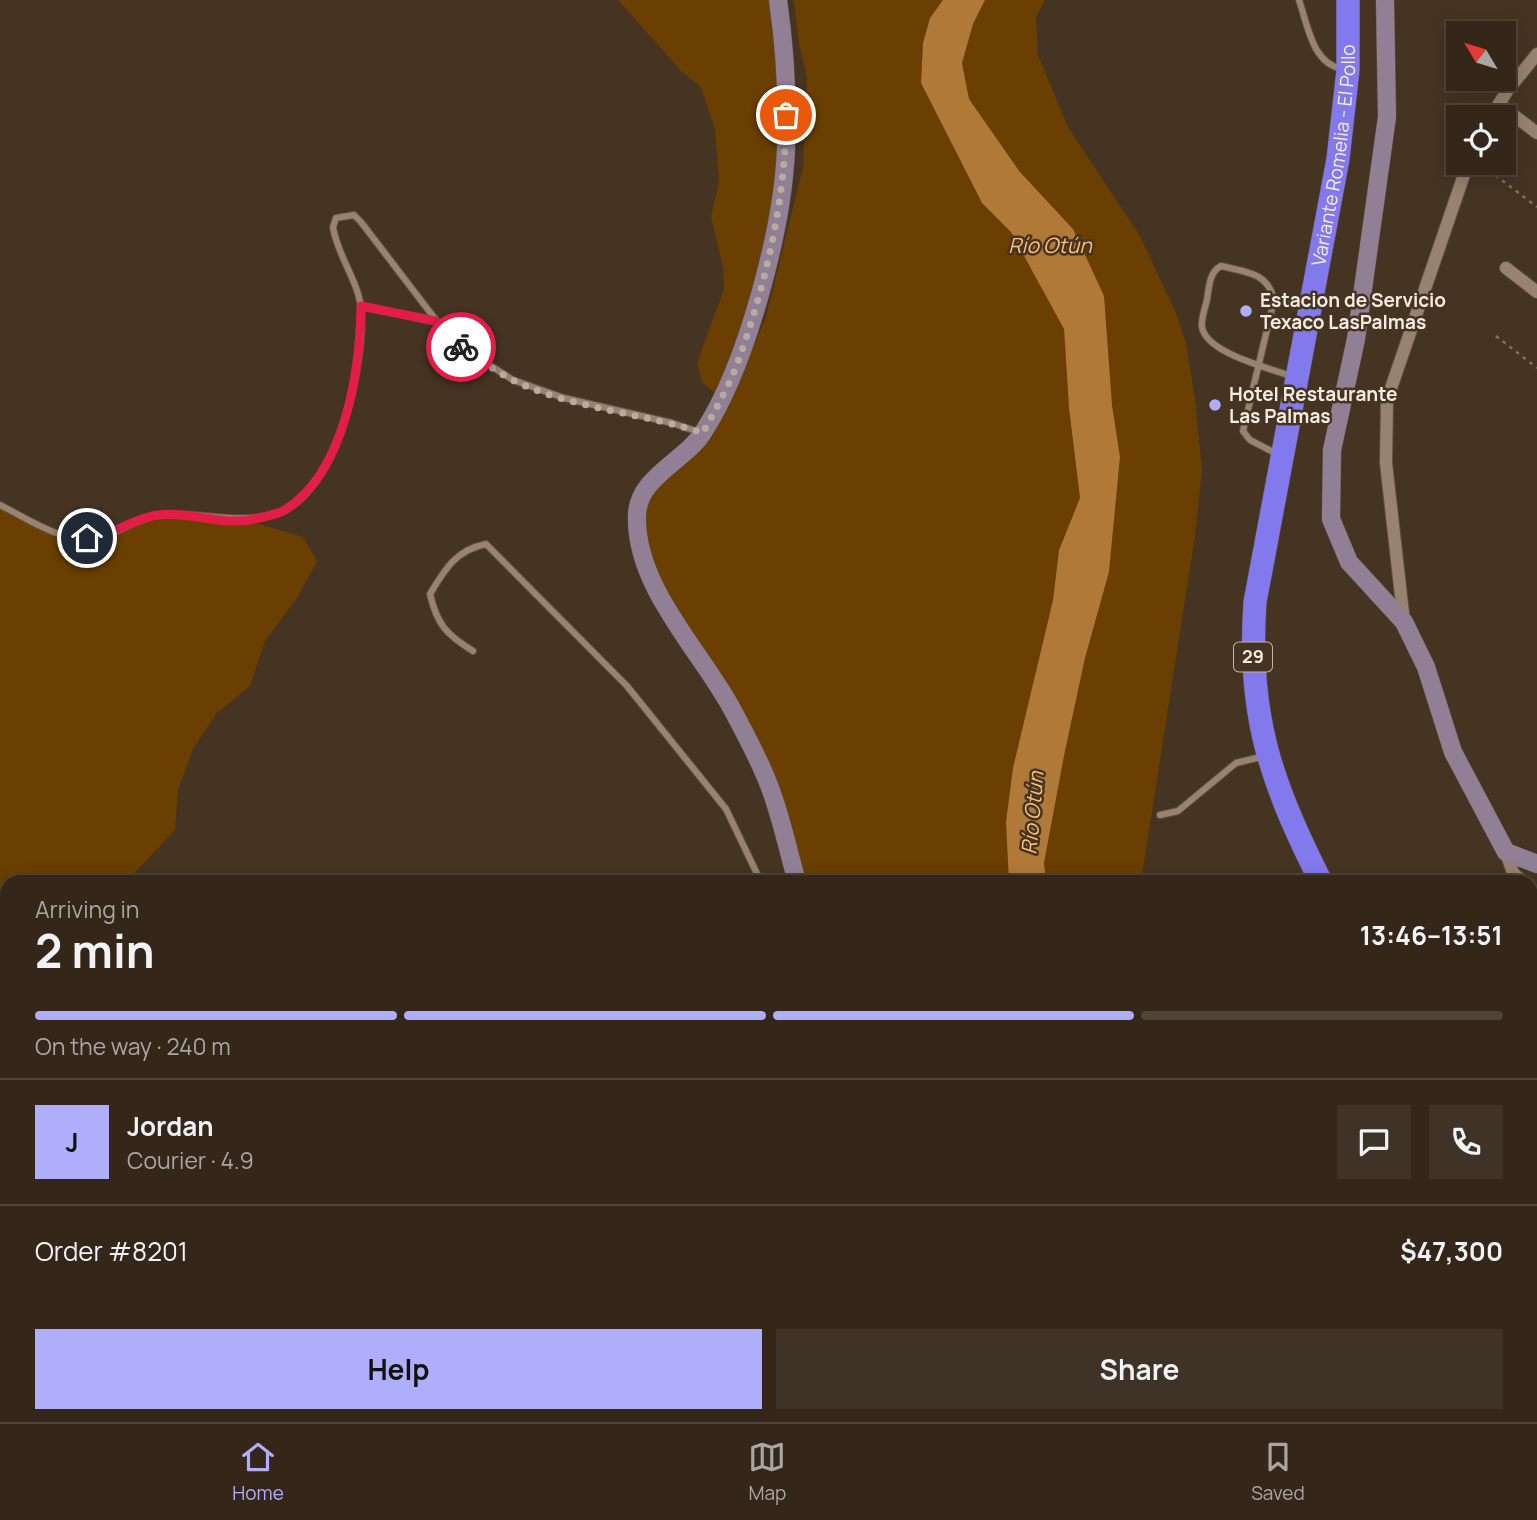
<!DOCTYPE html>
<html lang="en">
<head>
<meta charset="utf-8">
<style>
	:root { --surface:#34271a; --page:#3f3327; --text:#f1f3f6; --muted:#a9a5a2; --line:#4e4439; --accent:#afaefa }
	body { margin:0; font-family:Manrope,sans-serif; background:var(--page); color:var(--text); height:100vh; display:flex; flex-direction:column; font-size:26px; white-space:nowrap }
	* { box-sizing:border-box; margin:0 }
	p { font-size:23px; color:var(--muted) }
	.icon { flex:none; width:38px; height:38px; fill:none; stroke:currentColor; stroke-width:2; stroke-linecap:round; stroke-linejoin:round }
	.map { position:relative; flex:1; overflow:hidden }
	.panel { position:absolute; left:0px; top:875px; width:1538px; height:548px; display:flex; flex-direction:column; background:var(--surface); border-radius:21px 21px 0 0; box-shadow:0 4px 18px #0003,0 0 0 2px var(--line) }
	.panel>* { flex:none }
	.needle { width:46px; rotate:308deg }
	.tools { position:absolute; left:1446px; top:21px; display:grid; gap:14px }
	.tools a { display:grid; place-items:center; width:70px; height:70px; border-radius:0px; background:var(--surface); box-shadow:0 4px 18px #0003,0 0 0 2px var(--line); font-size:35px }
	.pin { position:absolute; display:grid; place-items:center; width:60px; height:60px; color:#fff; margin:-30px; border:4px solid #fff; border-radius:50%; box-shadow:0 2px 7px #0007 }
	.courier { position:absolute; display:grid; place-items:center; width:70px; height:70px; margin:-35px; border:5px solid #e11d48; border-radius:50%; background:#fff; color:#222; box-shadow:0 2px 9px #0007 }
	.head em { font-style:normal; font-weight:700 }
	.head div { display:flex; flex-direction:column-reverse }
	.head { display:flex; align-items:center; justify-content:space-between; height:119px; padding:0 35px }
	h1 { font-size:46px; font-weight:700; line-height:52px }
	.bar { display:grid; grid-template-columns:repeat(4,1fr); gap:10px 7px; align-content:center; height:84px; padding:0 35px }
	.bar i { height:9px; border-radius:5px; background:var(--line) }
	.bar .active { background:var(--accent) }
	.bar p { grid-column:span 4 }
	.line { display:flex; align-items:center; gap:18px; padding:0 35px; border-top:2px solid var(--line) }
	.line div { flex:1 }
	.round { display:grid; place-items:center; flex:none; width:74px; height:74px; border-radius:0px; background:var(--page) }
	.button { display:flex; gap:14px; margin-top:auto; padding:14px 35px }
	.button a { flex:1; height:80px; border-radius:0px; background:var(--accent); color:#111; font-size:28px; font-weight:700; line-height:80px; text-align:center }
	.button a+a { background:var(--page); color:var(--text) }
	.tabs { display:flex; justify-content:space-around; align-items:center; height:98px; border-top:2px solid var(--line); background:var(--surface); font-size:19px; color:var(--muted) }
	.tabs a { display:grid; justify-items:center; gap:4px }
	.tabs .active { color:var(--accent) }
	.map>svg:first-child { display:block }
	.green { fill:#6a3f01 }
	.water { fill:#b17937 }
	.lines { fill:none; stroke-linecap:round; stroke-linejoin:round }
	.lane-casing { stroke:#605142; stroke-width:8 }
	.street-casing { stroke:#605142; stroke-width:14 }
	.secondary-casing { stroke:#605142; stroke-width:19 }
	.highway-casing { stroke:#605142; stroke-width:24 }
	.path { stroke:#807162; stroke-width:2.5; stroke-dasharray:3.5 5; stroke-linecap:butt }
	.lane { stroke:#97836f; stroke-width:6 }
	.street { stroke:#97836f; stroke-width:12 }
	.secondary { stroke:#918095; stroke-width:18 }
	.highway { stroke:#8279ed; stroke-width:23 }
	.done { stroke:#b9ac9e; stroke-width:7; stroke-dasharray:0 12.6 }
	.route { stroke:#e11d48; stroke-width:9 }
	.poi-dot { fill:#afaefa; stroke:#453422; stroke-width:2.5 }
	.labels { text-anchor:middle; stroke-width:5; stroke-linejoin:round; paint-order:stroke }
	.shield { fill:#453422; stroke:#c2b5a8; stroke-width:2 }
	.shield-label { font-size:18px; font-weight:bold; fill:#f7ece1 }
	.street-label { font-size:19px; fill:#f7ece1; stroke:#453422 }
	.poi-label { font-size:19px; font-weight:bold; fill:#f7ece1; stroke:#453422; text-anchor:start }
	.water-label { font-size:21px; font-style:italic; fill:#fdbf7c; stroke:#453422 }
</style>
</head>
<body>
<div class="map">
<svg width="1537" height="1422" viewBox="0 0 1537 1422">
	<rect width="100%" height="100%" fill="#453422"/>
	<!-- green -->
	<g class="green">
		<path d="M618,0H778L786,115L757,300L717,395L702,382L697,363L724,289L723,267L711,217L719,181L715,129L701,87L682,72Z"/>
		<path d="M794,0H943L930,18L923,43L921,83L982,203L1011,231L1064,329L1069,408L1080,498L1059,550L1053,600L1036,670L1032,882H796L769,785L652,575L637,519L653,481L711,439L765,320L803,168L807,77L799,44Z"/>
		<path d="M985,0H1045L1036,17L1038,55L1068,127L1140,236L1176,313L1186,343L1195,399L1202,470L1195,536L1141,882H1046L1044,863L1064,756L1085,658L1109,572L1120,457L1112,405L1073,229L1020,172L969,99L962,63L973,24Z"/>
		<path d="M0,505L69,539L105,536L157,515L246,520L303,537L317,561L296,600L265,641L250,686L217,713L193,749L178,790L175,830L126,882H7V1021L0,1022Z"/>
		<path d="M812,1416H1055V1422H810Z"/>
		<path d="M1232,1416H1370L1373,1422H1235Z"/>
		<path d="M1395,1416H1512L1517,1422H1396Z"/>
	</g>
	<!-- water -->
	<path class="water" d="M943,0H985L973,24L962,63L969,99L1020,172L1073,229L1104,296L1112,405L1120,457L1109,572L1085,658L1064,756L1044,863L1046,882H1009L1006,822L1013,768L1053,600L1059,550L1080,498L1069,408L1064,329L1011,232L982,203L921,83L923,43L930,18Z"/>
	<g class="lines">
		<defs>
			<g id="lane">
				<path d="M1299,0C1308,26 1312,63 1342,69"/>
				<path d="M1274,300L1243,431L1250,440L1277,454"/>
				<path d="M361,306L434,321"/>
				<path d="M1291,376C1269,368 1206,353 1202,327C1201,318 1205,308 1207,300C1209,288 1209,272 1221,266C1245,272 1268,272 1274,300L1308,302"/>
				<path d="M0,505C34,522 69,549 109,535C124,529 142,517 158,515C200,510 238,527 280,512C337,492 366,362 361,308C358,280 337,255 333,227L336,218L354,215L361,222L452,341L513,380L564,398L672,423L699,432"/>
				<path d="M473,651C447,635 437,625 430,594C445,569 456,550 486,544L627,686L726,809L761,882"/>
				<path d="M1160,815L1178,811L1236,763L1265,756"/>
				<path d="M0,1202L7,1190"/>
				<path d="M497,1416L546,1421L552,1416"/>
				<path d="M1222,1416L1226,1422"/>
				<path d="M294,1422L296,1416"/>
			</g>
			<g id="street">
				<path d="M1499,104L1537,133"/>
				<path d="M1491,117L1507,91L1537,54"/>
				<path d="M1506,268L1537,292"/>
				<path d="M1404,622L1386,463L1387,400L1468,163"/>
				<path d="M1506,852L1513,873L1523,882"/>
				<path d="M1531,889L1537,894"/>
				<path d="M1531,998L1537,995"/>
				<path d="M1531,1049L1537,1047"/>
			</g>
			<g id="secondary">
				<path d="M778,0C785,49 788,99 786,148C783,228 747,364 704,431C686,461 637,477 637,516C635,587 701,651 732,709C745,733 759,759 769,785C781,816 788,850 797,882"/>
				<path d="M1385,0L1387,117L1356,339L1332,450L1331,519L1349,562L1404,622L1426,667L1453,752L1506,852L1537,864"/>
				<path d="M810,1422L812,1416"/>
			</g>
			<g id="highway">
				<path id="s1" d="M1321,882C1271,782 1247,716 1255,602L1338,159L1348,70V0"/>
				<path d="M1531,1298L1537,1308"/>
			</g>
		</defs>
		<!-- lane casing -->
		<use href="#lane" class="lane-casing"/>
		<!-- street casing -->
		<use href="#street" class="street-casing"/>
		<!-- secondary casing -->
		<use href="#secondary" class="secondary-casing"/>
		<!-- highway casing -->
		<use href="#highway" class="highway-casing"/>
		<!-- path -->
		<g class="path">
			<path d="M1482,165L1537,207"/>
			<path d="M1496,336L1537,368"/>
		</g>
		<!-- lane -->
		<use href="#lane" class="lane"/>
		<!-- street -->
		<use href="#street" class="street"/>
		<!-- secondary -->
		<use href="#secondary" class="secondary"/>
		<!-- highway -->
		<use href="#highway" class="highway"/>
	</g>
	<g class="lines">
		<!-- done -->
		<path class="done" d="M461,347C477,358 494,370 511,379C566,408 644,413 703,433C716,408 731,383 740,356C767,280 786,195 786,115"/>
		<!-- route -->
		<path class="route" d="M87,538C113,536 133,518 158,515C188,511 220,525 249,520C260,518 276,515 285,510C345,472 360,372 361,306L435,321L461,347"/>
	</g>
	<!-- markers -->
	<g class="poi-dot">
		<circle cx="1246" cy="311" r="7"/>
		<circle cx="1215" cy="405" r="7"/>
	</g>
	<g class="labels">
		<!-- shield labels -->
		<rect class="shield" x="1234" y="642.5" width="38" height="29" rx="5"/>
		<g class="shield-label">
			<text x="1253" y="663">29</text>
		</g>
		<!-- street labels -->
		<g class="street-label">
			<text dy="7" stroke="none"><textPath href="#s1" startOffset="746">Variante Romelia - El Pollo</textPath></text>
		</g>
		<!-- poi labels -->
		<g class="poi-label">
			<text x="1260" y="307">Estacion de Servicio<tspan x="1260" dy="22">Texaco LasPalmas</tspan></text>
			<text x="1229" y="401">Hotel Restaurante<tspan x="1229" dy="22">Las Palmas</tspan></text>
		</g>
		<!-- water labels -->
		<g class="water-label">
			<text x="1050" y="253">Río Otún</text>
			<text transform="translate(1033 813) rotate(-85)" y="7">Río Otún</text>
		</g>
	</g>
</svg>
<div class="tools">
<a><svg class="needle" viewBox="-14 -14 28 28"><path d="M0-13l5 13h-10z" fill="#e53935"/><path d="M0 13l5-13h-10z" fill="#a9a5a2"/></svg></a>
<a><svg class="icon" aria-label="locate" viewBox="0 0 24 24"><circle cx="12" cy="12" r="6"/><path d="M12 2v4M12 18v4M2 12h4M18 12h4"/></svg></a>
</div>
<div class="pin" style="left:786px;top:115px;background:#ea580c"><svg class="icon" aria-label="bag" viewBox="0 0 24 24"><path d="M5 8h14l-1 12H6zM9 8a3 3 0 0 1 6 0"/></svg></div>
<div class="pin" style="left:87px;top:538px;background:#1f2937"><svg class="icon" aria-label="home" viewBox="0 0 24 24"><path d="M3 11l9-7 9 7M6 9v11h12V9"/></svg></div>
<div class="courier" style="left:461px;top:347px"><svg class="icon" aria-label="bike" viewBox="0 0 24 24"><circle cx="6" cy="16" r="4"/><circle cx="18" cy="16" r="4"/><path d="M6 16l4-8h5l3 8M10 8l3 8H6M13 5h3"/></svg></div>
<section class="panel">
<div class="head"><div><h1>2 min</h1><p>Arriving in</p></div><em>13:46–13:51</em></div>
<div class="bar"><i class="active"></i><i class="active"></i><i class="active"></i><i></i><p>On the way · 240 m</p></div>
<div class="line" style="height:126px"><b class="round" style="background:var(--accent);color:#111">J</b><div><b>Jordan</b><p>Courier · 4.9</p></div><a class="round"><svg class="icon" aria-label="chat" viewBox="0 0 24 24"><path d="M4 5h16v11H9l-5 4z"/></svg></a><a class="round"><svg class="icon" aria-label="phone" viewBox="0 0 24 24"><path d="M5 4h4l2 5-3 2q2 4 5 5l2-3 5 2v4C11 20 4 13 5 4z"/></svg></a></div>
<div class="line" style="height:91px"><div>Order #8201</div><b>$47,300</b></div>
<div class="button"><a>Help</a><a>Share</a></div>
</section>
</div>
<nav class="tabs">
<a class="active"><svg class="icon" aria-label="home" viewBox="0 0 24 24"><path d="M3 11l9-7 9 7M6 9v11h12V9"/></svg>Home</a>
<a><svg class="icon" aria-label="map" viewBox="0 0 24 24"><path d="M3 6l6-2 6 2 6-2v14l-6 2-6-2-6 2zM9 4v14M15 6v14"/></svg>Map</a>
<a><svg class="icon" aria-label="saved" viewBox="0 0 24 24"><path d="M7 4h10v16l-5-4-5 4z"/></svg>Saved</a>
</nav>
</body>
</html>
